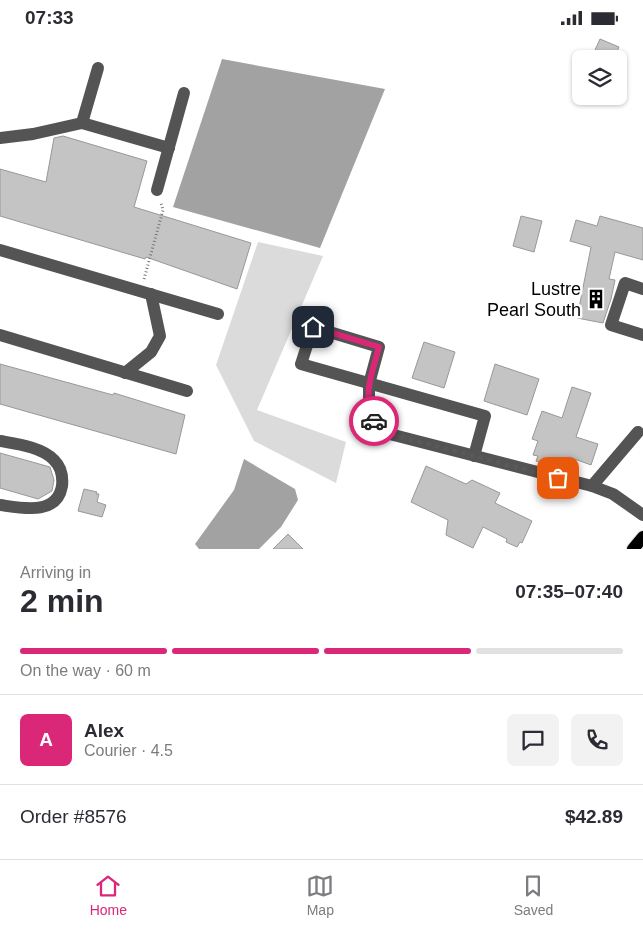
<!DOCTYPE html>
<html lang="en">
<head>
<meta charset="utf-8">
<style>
	:root { --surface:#fff; --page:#f2f2f3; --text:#2b2b33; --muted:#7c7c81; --line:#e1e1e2; --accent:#db2777 }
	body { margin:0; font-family:Arial,sans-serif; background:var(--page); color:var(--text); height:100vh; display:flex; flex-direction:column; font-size:19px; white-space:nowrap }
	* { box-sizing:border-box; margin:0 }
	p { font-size:16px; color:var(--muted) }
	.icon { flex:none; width:28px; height:28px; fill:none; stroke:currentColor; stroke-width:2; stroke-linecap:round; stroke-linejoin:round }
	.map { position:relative; height:514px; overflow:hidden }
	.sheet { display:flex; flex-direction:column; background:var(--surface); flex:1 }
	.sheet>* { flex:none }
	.controls { position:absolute; left:572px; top:15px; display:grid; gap:10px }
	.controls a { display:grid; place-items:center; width:55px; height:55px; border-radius:8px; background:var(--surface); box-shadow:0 1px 4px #0004; font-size:25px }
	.pin { position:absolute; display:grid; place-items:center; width:42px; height:42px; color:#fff; margin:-21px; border-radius:10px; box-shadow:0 2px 8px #0006 }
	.courier { position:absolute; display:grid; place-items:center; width:50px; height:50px; margin:-25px; border:4px solid #db2777; border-radius:50%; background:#fff; color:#222; box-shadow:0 1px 6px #0007 }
	.headline em { font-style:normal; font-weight:700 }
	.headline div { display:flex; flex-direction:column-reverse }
	.headline { display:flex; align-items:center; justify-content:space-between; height:85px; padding:0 20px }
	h1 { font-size:32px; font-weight:700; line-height:38px }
	.bar { display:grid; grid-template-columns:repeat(4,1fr); gap:8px 5px; align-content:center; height:60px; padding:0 20px }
	.bar i { height:6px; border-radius:4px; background:var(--line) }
	.bar .selected { background:var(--accent) }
	.bar p { grid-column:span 4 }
	.line { display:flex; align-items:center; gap:12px; padding:0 20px; border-top:1px solid var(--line) }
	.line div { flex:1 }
	.round { display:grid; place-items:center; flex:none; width:52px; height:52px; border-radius:8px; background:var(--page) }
	.status { display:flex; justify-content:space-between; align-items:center; height:35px; padding:0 25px; background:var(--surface); direction:ltr }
	.status svg { height:14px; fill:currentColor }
	.tab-bar { display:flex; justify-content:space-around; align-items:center; height:70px; border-top:1px solid var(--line); background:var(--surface); font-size:14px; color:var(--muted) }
	.tab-bar a { display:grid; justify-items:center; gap:2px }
	.tab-bar .selected { color:var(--accent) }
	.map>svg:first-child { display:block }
	.green { fill:#dbdbdb }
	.water { fill:#a2a2a2 }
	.building { fill:#c4c4c4; stroke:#989898 }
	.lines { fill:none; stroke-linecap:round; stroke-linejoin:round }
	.major-casing { stroke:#dbdbdb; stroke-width:14 }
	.path { stroke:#767676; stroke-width:3; stroke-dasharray:1 2.5; stroke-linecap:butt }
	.minor { stroke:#545454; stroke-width:12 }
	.major { stroke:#000; stroke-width:12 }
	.done { stroke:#595959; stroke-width:5; stroke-dasharray:0 9 }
	.route { stroke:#db2777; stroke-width:6 }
	.labels { text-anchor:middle; stroke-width:5; stroke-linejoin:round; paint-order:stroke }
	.poi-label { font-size:18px; fill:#000; stroke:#fff; text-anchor:end }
</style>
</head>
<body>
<div class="status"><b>07:33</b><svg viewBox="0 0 49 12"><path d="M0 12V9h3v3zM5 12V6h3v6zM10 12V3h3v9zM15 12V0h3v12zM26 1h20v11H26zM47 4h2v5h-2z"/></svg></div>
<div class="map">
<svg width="643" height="514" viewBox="0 0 643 514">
	<rect width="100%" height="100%" fill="#fff"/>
	<!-- green -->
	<path class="green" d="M258,207L323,221L257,375L346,407L336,448L254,406L216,330Z"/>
	<!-- water -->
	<g class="water">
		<path d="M222,24L385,54L320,213L173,172Z"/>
		<path d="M244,424L295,454L298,465L281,492L259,514H199L195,509L234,455Z"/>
	</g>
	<!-- building -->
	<g class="building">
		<path d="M600,4L619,12L614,24H591Z"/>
		<path d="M63,101L147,126L134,172L251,208L237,254L146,222L145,224L0,181V134L46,147L54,103Z"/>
		<path d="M521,181L542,186L534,217L513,211Z"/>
		<path d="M600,181L643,193V225L615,217L609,244L615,245L611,264L603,288L577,283L591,212L570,206L576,185L597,191Z"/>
		<path d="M424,307L455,317L444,353L412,343Z"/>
		<path d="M0,329L113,360L114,358L185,380L176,419L0,369Z"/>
		<path d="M495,329L539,344L527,380L484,366Z"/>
		<path d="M572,352L591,358L576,402L598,409L591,430L569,422L564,435L536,426L538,421L533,420L538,406L532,404L542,376L562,383Z"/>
		<path d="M0,418L50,432L54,445L52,456L38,464L0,453Z"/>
		<path d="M426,431L466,449L472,445L500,458L495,468L532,486L522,508L520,507L517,512L506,507L507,504L483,492L473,513L446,500L448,485L411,467Z"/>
		<path d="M84,454L97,457L96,459H99L97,467L106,470L102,482L78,476Z"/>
		<path d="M288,499L303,514H273Z"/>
	</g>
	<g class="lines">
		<defs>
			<path id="major" d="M633,514L643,502"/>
		</defs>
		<!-- major casing -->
		<use href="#major" class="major-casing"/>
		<!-- path -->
		<path class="path" d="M144,244L163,175L161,168"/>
		<!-- minor -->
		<g class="minor">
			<path d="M82,88L98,33"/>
			<path d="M0,103L33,99L82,88L169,113"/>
			<path d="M157,155L184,58"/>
			<path d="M0,215L218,279"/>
			<path d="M643,254L625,248L611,290L643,300"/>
			<path d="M0,300L187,356"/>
			<path d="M125,338L151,317L160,301L151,259"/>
			<path d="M0,406C17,409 42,412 54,425C61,432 63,442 62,451C57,481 22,473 0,470"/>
			<path d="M474,421L485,381L301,329L313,292L379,312L369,349V374L378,396L592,451L613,459L643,480"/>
			<path d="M592,451L638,397"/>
		</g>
		<!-- major -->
		<use href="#major" class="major"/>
	</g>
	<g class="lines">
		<!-- done -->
		<path class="done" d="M374,386L378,396L558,443"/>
		<!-- route -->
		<path class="route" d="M313,292L379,312C372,338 362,361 374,386"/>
	</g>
	<!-- icons -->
	<defs>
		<symbol id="building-bare" viewBox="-9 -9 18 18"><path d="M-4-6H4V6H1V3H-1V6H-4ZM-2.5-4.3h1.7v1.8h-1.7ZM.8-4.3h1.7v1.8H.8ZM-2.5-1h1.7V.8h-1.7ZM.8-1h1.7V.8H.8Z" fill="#000" stroke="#fff" stroke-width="2.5" paint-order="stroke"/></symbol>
	</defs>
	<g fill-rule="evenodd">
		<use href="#building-bare" x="582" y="250" width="28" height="28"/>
	</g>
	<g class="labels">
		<!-- poi labels -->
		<g class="poi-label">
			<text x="581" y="260">Lustre<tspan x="581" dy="21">Pearl South</tspan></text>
		</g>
	</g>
</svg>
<div class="controls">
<a><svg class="icon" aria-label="layers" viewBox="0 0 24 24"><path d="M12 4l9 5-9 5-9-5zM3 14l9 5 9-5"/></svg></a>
</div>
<div class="pin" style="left:558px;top:443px;background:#ea580c"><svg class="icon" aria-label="bag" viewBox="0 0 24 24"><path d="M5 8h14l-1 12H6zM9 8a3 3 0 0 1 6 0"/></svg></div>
<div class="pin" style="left:313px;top:292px;background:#1f2937"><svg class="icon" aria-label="home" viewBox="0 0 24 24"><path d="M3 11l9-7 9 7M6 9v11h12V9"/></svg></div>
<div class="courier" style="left:374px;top:386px"><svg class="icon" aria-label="car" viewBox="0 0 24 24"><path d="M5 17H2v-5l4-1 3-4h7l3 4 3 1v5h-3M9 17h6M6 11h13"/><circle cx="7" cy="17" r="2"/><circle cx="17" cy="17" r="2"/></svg></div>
</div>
<section class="sheet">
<div class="headline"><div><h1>2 min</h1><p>Arriving in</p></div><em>07:35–07:40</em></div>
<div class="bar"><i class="selected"></i><i class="selected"></i><i class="selected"></i><i></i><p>On the way · 60 m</p></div>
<div class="line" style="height:90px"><b class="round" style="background:var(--accent);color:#fff">A</b><div><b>Alex</b><p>Courier · 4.5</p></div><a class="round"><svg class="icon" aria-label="chat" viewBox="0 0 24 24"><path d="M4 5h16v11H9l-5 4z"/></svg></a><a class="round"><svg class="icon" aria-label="phone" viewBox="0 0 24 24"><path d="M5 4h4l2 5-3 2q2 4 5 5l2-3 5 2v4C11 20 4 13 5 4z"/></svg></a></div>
<div class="line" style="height:65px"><div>Order #8576</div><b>$42.89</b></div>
</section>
<nav class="tab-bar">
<a class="selected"><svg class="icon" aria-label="home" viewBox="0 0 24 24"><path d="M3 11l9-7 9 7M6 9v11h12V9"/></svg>Home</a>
<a><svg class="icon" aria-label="map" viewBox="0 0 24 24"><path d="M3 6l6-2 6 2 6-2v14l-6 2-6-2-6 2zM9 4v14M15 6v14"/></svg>Map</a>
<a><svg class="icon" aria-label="saved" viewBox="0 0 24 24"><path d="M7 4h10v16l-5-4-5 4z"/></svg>Saved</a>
</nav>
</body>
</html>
